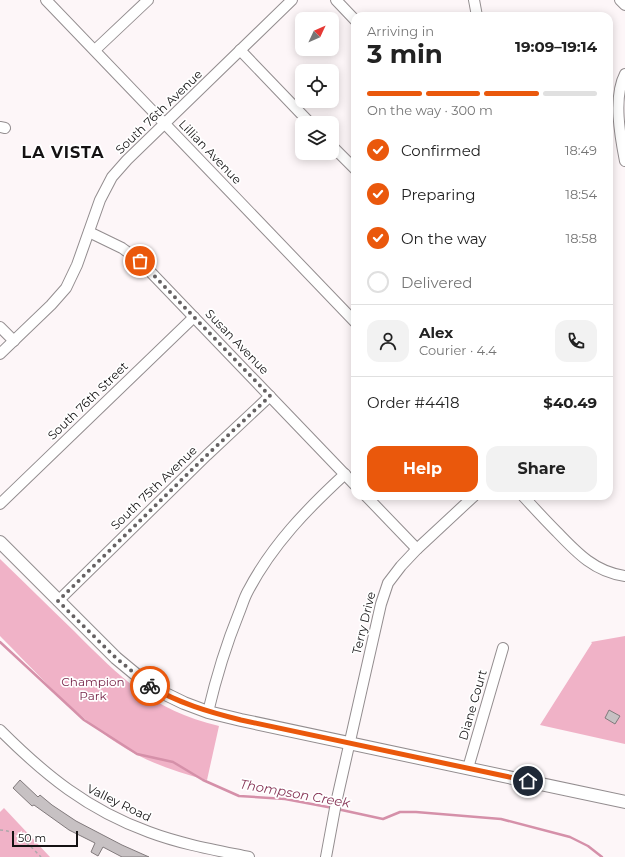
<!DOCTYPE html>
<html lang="en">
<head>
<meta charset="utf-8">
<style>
	:root { --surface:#fff; --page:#f2f2f2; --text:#222; --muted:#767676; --line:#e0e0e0; --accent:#ea580c }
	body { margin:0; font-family:Montserrat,sans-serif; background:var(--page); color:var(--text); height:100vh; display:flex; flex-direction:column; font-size:15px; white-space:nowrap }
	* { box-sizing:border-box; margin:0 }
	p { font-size:13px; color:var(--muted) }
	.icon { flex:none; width:22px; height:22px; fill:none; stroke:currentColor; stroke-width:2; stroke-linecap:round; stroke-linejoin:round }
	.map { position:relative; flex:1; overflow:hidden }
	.panel { position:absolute; left:351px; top:12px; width:262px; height:488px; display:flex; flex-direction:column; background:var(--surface); border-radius:12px; box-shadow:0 2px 10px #0003 }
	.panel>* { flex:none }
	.needle { width:26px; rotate:46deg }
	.tools { position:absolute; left:295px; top:12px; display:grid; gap:8px }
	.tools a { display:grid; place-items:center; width:44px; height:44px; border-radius:8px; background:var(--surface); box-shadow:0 2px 10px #0003; font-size:20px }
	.scale { position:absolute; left:12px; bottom:10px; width:66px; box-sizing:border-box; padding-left:4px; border:2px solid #141213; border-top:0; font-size:11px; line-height:14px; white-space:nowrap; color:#141213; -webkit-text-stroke:3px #fff; paint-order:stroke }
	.pin { position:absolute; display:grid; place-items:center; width:34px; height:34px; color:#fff; margin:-17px; border:2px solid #fff; border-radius:50%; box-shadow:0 1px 4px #0007 }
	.courier { position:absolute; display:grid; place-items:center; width:40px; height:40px; margin:-20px; border:3px solid #ea580c; border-radius:50%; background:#fff; color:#222; box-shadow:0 1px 5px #0007 }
	.summary em { font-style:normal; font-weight:700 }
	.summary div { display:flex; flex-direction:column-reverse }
	.summary { display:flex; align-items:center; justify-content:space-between; height:68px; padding:0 16px }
	h1 { font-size:26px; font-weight:700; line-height:30px }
	.bar { display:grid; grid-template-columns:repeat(4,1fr); gap:6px 4px; align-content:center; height:48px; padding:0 16px }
	.bar i { height:5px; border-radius:3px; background:var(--line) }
	.bar .current { background:var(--accent) }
	.bar p { grid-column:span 4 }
	.line { display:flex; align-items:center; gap:10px; padding:0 16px; border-top:1px solid var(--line) }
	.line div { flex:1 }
	.round { display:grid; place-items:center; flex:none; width:42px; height:42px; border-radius:12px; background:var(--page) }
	ol { padding:0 16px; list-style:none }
	li { display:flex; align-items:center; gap:12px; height:44px }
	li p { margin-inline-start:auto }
	li .icon { padding:4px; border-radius:50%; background:var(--accent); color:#fff; stroke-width:4 }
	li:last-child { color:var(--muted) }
	li i { width:22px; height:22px; border:2px solid var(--line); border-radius:50% }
	.button { display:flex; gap:8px; margin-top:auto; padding:8px 16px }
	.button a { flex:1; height:46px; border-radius:12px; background:var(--accent); color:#fff; font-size:16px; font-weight:700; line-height:46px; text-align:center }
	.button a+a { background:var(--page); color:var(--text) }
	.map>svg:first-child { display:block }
	.green { fill:#f0b2c7 }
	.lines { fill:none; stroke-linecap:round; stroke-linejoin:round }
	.stream { stroke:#d590a9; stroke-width:2.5 }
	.building { fill:#c7c1c3; stroke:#817a7c }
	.minor-casing { stroke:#938d8f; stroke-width:12 }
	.tertiary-casing { stroke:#938d8f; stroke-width:14 }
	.path { stroke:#ada8aa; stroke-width:1.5; stroke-dasharray:3 3; stroke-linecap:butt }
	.minor { stroke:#fff; stroke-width:10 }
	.tertiary { stroke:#fff; stroke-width:12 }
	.done { stroke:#666263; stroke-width:4; stroke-dasharray:0 7.2 }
	.route { stroke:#ea580c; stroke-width:5 }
	.labels { text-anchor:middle; stroke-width:3.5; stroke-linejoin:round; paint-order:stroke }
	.street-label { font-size:12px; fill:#141213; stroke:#fff }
	.park-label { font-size:12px; fill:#78264a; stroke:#fff }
	.water-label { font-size:13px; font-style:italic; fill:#863456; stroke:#fff }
	.district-label { font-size:16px; font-weight:bold; letter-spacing:1px; fill:#141213; stroke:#fff }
</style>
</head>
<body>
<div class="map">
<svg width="625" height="857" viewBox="0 0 625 857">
	<rect width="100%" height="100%" fill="#fdf6f8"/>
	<!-- green -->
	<g class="green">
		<path d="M0,559C25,583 49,607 74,631C121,678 152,710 219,726L207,780C175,772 144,761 117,743C73,714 37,673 0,636Z"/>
		<path d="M625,636V744L540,725L592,643L591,642Z"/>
		<path d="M4,808L50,857H0V812Z"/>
	</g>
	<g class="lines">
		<!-- stream -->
		<g class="stream">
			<path d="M0,642L84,720L137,754L173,762L203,780L239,796L285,799L333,808"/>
			<path d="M337,809L383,819L400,812H416L501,819L570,837L588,846L602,857"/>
		</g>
	</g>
	<!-- building -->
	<g class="building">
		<path d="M609,710L620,716L615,724L605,718Z"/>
		<path d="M20,780L38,797L40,795L52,805L76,821L122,845L149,857H122L103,847L98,856L91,852L95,843L69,830L34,805L32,806L13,788Z"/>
	</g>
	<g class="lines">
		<defs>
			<g id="minor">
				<path d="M46,0L355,322"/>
				<path d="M336,0L355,20"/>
				<path d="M474,0L477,16"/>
				<path d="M620,0L625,5"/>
				<path d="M95,50L148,0"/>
				<path d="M240,50L310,123"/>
				<path d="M625,74C613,97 620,136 625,161"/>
				<path d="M0,127L5,128"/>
				<path d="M332,146L355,169"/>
				<path d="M89,232L122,248L140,261L355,485"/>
				<path d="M0,327L14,341"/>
				<path d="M0,354L51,305L66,288L77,265L100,200L112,177L127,160L292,0"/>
				<path d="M366,496L417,549"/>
				<path d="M523,496C534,508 545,520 557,532C577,553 595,572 625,576"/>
				<path d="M0,504L194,317"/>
				<path d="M58,601L207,455L270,396"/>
				<path d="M208,712C216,678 226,645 239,613C242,606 244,598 248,591C272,545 307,509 345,474"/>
				<path d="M0,730C45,775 88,810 149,832C181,844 215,850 249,857"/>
				<path d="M468,768L503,648"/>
				<path d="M326,857L336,803L381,604L388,583L401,566L417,549L474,496"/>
			</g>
			<path id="tertiary" d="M0,542L116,658L151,687L184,703L208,712L241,720L625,802"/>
		</defs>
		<!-- minor casing -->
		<use href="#minor" class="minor-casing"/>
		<!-- tertiary casing -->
		<use href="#tertiary" class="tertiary-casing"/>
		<!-- path -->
		<path class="path" d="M0,830C17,830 30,846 41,857"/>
		<!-- minor -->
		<use href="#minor" class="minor"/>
		<!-- tertiary -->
		<use href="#tertiary" class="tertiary"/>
	</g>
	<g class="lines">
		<!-- done -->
		<path class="done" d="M140,261L270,396L207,455L58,601L116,658L150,686"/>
		<!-- route -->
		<path class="route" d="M150,686C178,703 209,712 241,720L528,781"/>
	</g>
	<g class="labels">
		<!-- street labels -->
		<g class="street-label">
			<text transform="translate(159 112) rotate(-44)" y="4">South 76th Avenue</text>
			<text transform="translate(210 152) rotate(46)" y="4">Lillian Avenue</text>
			<text transform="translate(237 342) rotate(46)" y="4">Susan Avenue</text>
			<text transform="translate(88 401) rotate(-44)" y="4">South 76th Street</text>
			<text transform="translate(154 488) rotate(-44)" y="4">South 75th Avenue</text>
			<text transform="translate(364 623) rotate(-76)" y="4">Terry Drive</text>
			<text transform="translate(473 705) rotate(-74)" y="4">Diane Court</text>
			<text transform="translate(119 803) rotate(26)" y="4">Valley Road</text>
		</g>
		<!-- park labels -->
		<g class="park-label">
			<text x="93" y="686">Champion<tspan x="93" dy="14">Park</tspan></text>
		</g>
		<!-- water labels -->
		<g class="water-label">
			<text transform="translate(295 793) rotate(10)" y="5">Thompson Creek</text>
		</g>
		<!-- district labels -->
		<g class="district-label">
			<text x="63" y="158">LA VISTA</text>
		</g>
	</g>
</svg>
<div class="tools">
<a><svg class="needle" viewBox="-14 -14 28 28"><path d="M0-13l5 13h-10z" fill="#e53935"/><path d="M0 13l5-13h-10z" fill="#767676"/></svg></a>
<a><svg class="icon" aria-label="locate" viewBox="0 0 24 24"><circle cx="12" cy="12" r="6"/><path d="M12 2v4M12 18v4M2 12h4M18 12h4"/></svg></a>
<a><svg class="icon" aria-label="layers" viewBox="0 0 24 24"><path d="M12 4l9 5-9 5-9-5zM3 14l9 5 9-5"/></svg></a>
</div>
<div class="scale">50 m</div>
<div class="pin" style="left:140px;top:261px;background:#ea580c"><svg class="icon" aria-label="bag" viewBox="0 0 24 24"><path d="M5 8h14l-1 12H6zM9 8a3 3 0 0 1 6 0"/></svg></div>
<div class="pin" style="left:528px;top:781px;background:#1f2937"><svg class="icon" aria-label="home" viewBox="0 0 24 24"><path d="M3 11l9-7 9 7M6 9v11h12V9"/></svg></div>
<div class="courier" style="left:150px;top:686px"><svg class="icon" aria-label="bike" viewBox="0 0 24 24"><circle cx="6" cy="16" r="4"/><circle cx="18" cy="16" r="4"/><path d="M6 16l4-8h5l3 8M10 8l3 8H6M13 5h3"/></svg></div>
<section class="panel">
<div class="summary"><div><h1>3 min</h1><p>Arriving in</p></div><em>19:09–19:14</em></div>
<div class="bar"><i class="current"></i><i class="current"></i><i class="current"></i><i></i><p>On the way · 300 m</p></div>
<ol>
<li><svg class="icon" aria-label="check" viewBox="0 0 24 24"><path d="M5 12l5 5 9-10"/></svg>Confirmed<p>18:49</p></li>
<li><svg class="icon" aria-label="check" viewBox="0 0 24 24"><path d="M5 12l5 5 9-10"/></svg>Preparing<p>18:54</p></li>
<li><svg class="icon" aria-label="check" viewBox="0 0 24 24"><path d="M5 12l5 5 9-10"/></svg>On the way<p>18:58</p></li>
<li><i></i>Delivered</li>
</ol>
<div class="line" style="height:72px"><a class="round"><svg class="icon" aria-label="person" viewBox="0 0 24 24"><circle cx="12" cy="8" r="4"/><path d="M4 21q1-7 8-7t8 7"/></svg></a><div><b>Alex</b><p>Courier · 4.4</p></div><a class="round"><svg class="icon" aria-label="phone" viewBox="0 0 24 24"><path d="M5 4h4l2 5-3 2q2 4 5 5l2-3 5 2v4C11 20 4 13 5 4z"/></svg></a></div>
<div class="line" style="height:52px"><div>Order #4418</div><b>$40.49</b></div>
<div class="button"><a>Help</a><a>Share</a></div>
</section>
</div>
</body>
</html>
